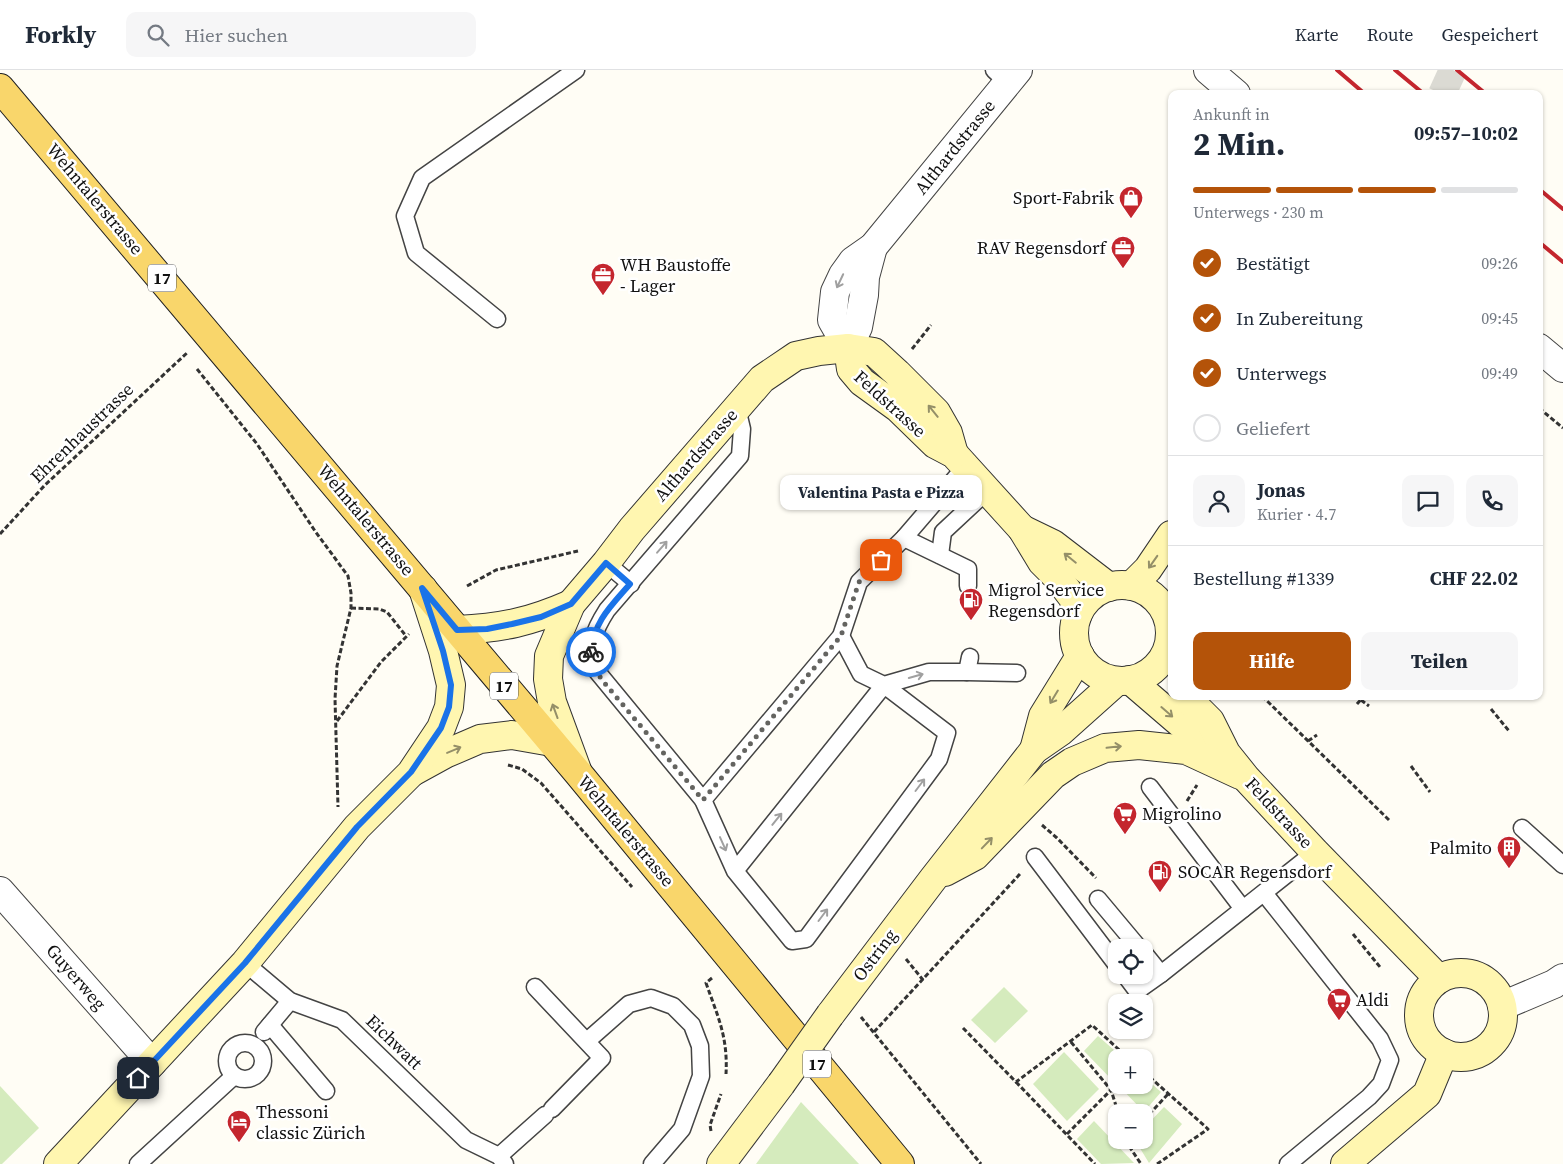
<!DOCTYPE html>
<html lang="de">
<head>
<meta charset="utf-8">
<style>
	:root { --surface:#fff; --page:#f6f6f7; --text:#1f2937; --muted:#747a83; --line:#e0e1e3; --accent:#b45309 }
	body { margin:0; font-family:"Source Serif 4",serif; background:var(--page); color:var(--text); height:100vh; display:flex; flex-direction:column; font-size:19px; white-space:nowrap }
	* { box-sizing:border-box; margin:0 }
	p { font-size:16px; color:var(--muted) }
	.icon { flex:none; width:28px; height:28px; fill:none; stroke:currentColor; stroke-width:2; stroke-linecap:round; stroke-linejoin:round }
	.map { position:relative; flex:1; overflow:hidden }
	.sheet { position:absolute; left:1168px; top:20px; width:375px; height:610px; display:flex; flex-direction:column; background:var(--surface); border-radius:10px; box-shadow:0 1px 4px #0004 }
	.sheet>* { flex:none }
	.controls { position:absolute; left:1108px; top:869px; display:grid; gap:10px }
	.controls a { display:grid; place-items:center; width:45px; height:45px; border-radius:10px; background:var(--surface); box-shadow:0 1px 4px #0004; font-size:25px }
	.pin { position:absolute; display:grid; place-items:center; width:42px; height:42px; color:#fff; margin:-21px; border-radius:10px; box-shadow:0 2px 8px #0006 }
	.courier { position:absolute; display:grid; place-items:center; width:50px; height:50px; margin:-25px; border:4px solid #1a73e8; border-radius:50%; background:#fff; color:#222; box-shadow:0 1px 6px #0007 }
	.bubble { position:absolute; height:35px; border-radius:10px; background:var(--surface); box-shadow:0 1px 4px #0004; font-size:16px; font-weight:700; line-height:35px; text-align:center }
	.summary em { font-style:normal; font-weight:700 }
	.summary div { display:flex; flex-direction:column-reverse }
	.summary { display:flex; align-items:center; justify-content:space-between; height:85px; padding:0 25px }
	h1 { font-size:32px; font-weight:700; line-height:38px }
	.bar { display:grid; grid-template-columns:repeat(4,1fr); gap:8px 5px; align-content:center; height:60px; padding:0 25px }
	.bar i { height:6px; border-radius:4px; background:var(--line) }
	.bar .selected { background:var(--accent) }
	.bar p { grid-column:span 4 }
	.line { display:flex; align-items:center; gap:12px; padding:0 25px; border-top:1px solid var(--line) }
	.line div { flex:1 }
	.round { display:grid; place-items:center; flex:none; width:52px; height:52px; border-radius:10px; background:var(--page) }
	ol { padding:0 25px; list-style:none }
	li { display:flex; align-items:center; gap:15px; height:55px }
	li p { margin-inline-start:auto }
	li .icon { padding:5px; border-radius:50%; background:var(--accent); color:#fff; stroke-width:4 }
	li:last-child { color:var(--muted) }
	li i { width:28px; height:28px; border:2px solid var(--line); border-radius:50% }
	.button { display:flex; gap:10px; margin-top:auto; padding:10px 25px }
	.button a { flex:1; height:58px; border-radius:10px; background:var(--accent); color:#fff; font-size:20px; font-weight:700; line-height:58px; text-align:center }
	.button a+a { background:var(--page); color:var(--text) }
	header { display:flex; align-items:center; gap:30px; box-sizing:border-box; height:70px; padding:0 25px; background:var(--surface); border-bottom:1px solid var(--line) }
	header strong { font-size:24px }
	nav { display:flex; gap:28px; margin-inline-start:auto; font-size:18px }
	.search { width:350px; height:45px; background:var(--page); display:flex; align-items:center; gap:12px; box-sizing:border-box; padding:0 18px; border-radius:10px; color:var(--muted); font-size:19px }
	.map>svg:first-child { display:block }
	.green { fill:#d5ebbd }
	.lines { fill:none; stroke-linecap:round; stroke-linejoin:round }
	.secondary-tunnel { stroke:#dbdad3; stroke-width:28; stroke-dasharray:28 14; stroke-linecap:butt }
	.lane-casing { stroke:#444; stroke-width:19 }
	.street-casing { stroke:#444; stroke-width:30 }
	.secondary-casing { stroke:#333; stroke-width:30 }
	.primary-casing { stroke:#222; stroke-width:30 }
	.path { stroke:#333; stroke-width:3; stroke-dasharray:5 2.5; stroke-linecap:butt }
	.lane { stroke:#fff; stroke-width:16 }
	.street { stroke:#fff; stroke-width:28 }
	.secondary { stroke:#fff6b0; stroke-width:28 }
	.primary { stroke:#f9d66b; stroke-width:28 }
	.rail { stroke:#c4262e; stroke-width:4 }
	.secondary-bridge-casing { stroke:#333; stroke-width:30; stroke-linecap:butt }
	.secondary-bridge { stroke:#fff6b0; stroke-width:28 }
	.oneway { stroke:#a0a0a0 }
	.oneway2 { stroke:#948f68 }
	.done { stroke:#646461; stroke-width:5; stroke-dasharray:0 9 }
	.route { stroke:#1a73e8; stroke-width:6 }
	.labels { text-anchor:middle; stroke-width:5; stroke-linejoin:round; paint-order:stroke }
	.shield { fill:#fff; stroke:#585858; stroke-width:1 }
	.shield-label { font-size:16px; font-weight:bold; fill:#111 }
	.street-label { font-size:18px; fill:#111; stroke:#fff }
	.poi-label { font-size:18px; fill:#111; stroke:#fff; text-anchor:start }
</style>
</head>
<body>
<header>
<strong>Forkly</strong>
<div class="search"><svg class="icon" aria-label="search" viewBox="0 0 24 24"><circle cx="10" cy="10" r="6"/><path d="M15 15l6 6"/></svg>Hier suchen</div>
<nav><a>Karte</a><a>Route</a><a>Gespeichert</a></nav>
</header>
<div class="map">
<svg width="1563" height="1094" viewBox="0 0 1563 1094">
	<rect width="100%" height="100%" fill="#fffdf5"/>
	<!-- green -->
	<g class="green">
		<path d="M1004,917L1028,941L995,973L971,950Z"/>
		<path d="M1098,966L1122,987L1116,988V1014L1084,981Z"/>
		<path d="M1064,982L1099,1019L1067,1051L1033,1014Z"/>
		<path d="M1144,1007L1161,1022L1144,1042L1118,1015H1144Z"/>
		<path d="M0,1016L39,1058L2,1094H0Z"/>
		<path d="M801,1032L859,1094H756Z"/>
		<path d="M1164,1037L1182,1054L1149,1093L1135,1070H1144V1058Z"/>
		<path d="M1094,1051L1134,1093L1101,1094L1077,1069Z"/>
	</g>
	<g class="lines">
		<!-- secondary-tunnel -->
		<path class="secondary-tunnel" d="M1442,24L1453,0"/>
		<defs>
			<g id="lane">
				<path d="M994,0L1008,13"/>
				<path d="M497,249L416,183L405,146L422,108L576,0"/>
				<path d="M904,468L968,499V516"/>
				<path d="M940,485L943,462L987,421"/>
				<path d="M606,493L631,514"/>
				<path d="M841,566L861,604L884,615L929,602H967L970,587"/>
				<path d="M967,602L1017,603"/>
				<path d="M1150,717L1243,839"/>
				<path d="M703,730L841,566L859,512L904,468L965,397"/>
				<path d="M1522,758L1563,795"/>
				<path d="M1035,787L1116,894"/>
				<path d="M735,801L884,615L947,663L939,689L806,869L792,871L735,801L703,730L595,599C589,573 593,562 607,540L740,386L742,359L737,338"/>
				<path d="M1264,823L1380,969L1390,990L1381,1014L1369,1027L1288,1094"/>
				<path d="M1098,829L1139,878"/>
				<path d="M1144,883L1161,904L1315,782"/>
				<path d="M245,893L290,931L342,950L466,1070L499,1086L505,1094"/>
				<path d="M1125,905L1137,921L1161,904"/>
				<path d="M535,917L602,988L552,1039"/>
				<path d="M270,955L326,1021"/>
				<path d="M264,962L290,931"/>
				<path d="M587,971L629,934L651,928L673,936L692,955L700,976L701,1006L682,1059L652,1094"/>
				<circle cx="245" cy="991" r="18"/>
				<path d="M499,1086L545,1045"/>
				<path d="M138,1094L234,1006"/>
			</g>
			<g id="street">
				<path d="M1208,0L1236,24"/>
				<path d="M848,278L832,250L835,222L843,205L853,191L873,177L1018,0"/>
				<path d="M848,278L858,257L864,225L865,207L873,177"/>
				<path d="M1539,278L1563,298"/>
				<path d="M0,821L152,993"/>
				<path d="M1502,936L1554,914L1563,908"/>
			</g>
			<g id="secondary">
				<path d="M848,278L851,299L862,312L898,338L935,374L954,384L1022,459L1042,492L1057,507L1073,528L1078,544"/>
				<path d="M1022,459L1053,474L1109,517"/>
				<circle cx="1122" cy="563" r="48"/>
				<path d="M1131,516L1148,499L1171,465"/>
				<path d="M457,560C502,558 530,552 571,534"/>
				<path d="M1130,610L1194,665L1220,680"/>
				<path d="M1185,626L1210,651L1226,683L1246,708L1315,782L1439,909"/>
				<path d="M1034,680L1043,646L1080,586"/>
				<path d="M577,700L552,632L548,609L549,586L571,534L606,493L632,459L762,309L796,286L819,281L848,278L874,282L897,303L936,342L948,363L954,384"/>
				<path d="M414,701L445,684L480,669L512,665L552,672"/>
				<path d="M945,802L975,786L1053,705L1072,692L1105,678L1139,675L1186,680L1240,705"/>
				<circle cx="1461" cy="945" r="42"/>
				<path d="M830,945L933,809L1034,680L1060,662L1117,611"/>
				<path d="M58,1094L245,893L357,757L411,703L441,658L449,637L451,615L443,581L423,519"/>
				<path d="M721,1094L781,1014"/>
				<path d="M1345,1094L1427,1024L1444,983"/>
			</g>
			<path id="primary" d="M0,18L578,703L900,1094"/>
		</defs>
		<!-- lane casing -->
		<use href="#lane" class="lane-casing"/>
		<!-- street casing -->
		<use href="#street" class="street-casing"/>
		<!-- secondary casing -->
		<use href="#secondary" class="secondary-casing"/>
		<!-- primary casing -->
		<use href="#primary" class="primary-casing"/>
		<!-- path -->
		<g class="path">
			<path d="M912,279L931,255"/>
			<path d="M197,299L257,374L315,461L348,506L351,523V538L337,596L335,629L338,737"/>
			<path d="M1539,338L1563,358"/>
			<path d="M0,464L45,415L188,282"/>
			<path d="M467,516L496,500L578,481"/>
			<path d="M351,538L379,539L387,542L406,566"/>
			<path d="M1262,626L1390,751"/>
			<path d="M1361,630L1369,636"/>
			<path d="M1357,634L1364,626"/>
			<path d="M1491,639L1509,661"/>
			<path d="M337,651L381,592L409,564"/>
			<path d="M1308,671L1317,665"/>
			<path d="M508,695L522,699L541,713L632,817"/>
			<path d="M1411,696L1430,722"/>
			<path d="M1187,731L1197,715"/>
			<path d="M1042,755L1057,768L1096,808"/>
			<path d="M1353,864L1380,897"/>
			<path d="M906,889L923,910"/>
			<path d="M712,908L706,913C718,947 728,967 726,1004"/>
			<path d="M861,947L981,1094"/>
			<path d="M963,958L1016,1012L1092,955L1128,988"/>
			<path d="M874,962L1020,804"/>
			<path d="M1071,972L1111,1020L1118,1042"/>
			<path d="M1144,1002L1208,1059L1157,1094"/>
			<path d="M1016,1012L1095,1094"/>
			<path d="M1144,1050L1168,1024"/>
			<path d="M711,1061L710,1055L721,1024"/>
			<path d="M1067,1064L1111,1020"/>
			<path d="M1125,1070L1141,1094"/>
		</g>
		<!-- lane -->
		<use href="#lane" class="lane"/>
		<!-- street -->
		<use href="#street" class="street"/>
		<!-- secondary -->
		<use href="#secondary" class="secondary"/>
		<!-- primary -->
		<use href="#primary" class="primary"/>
		<!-- rail -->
		<g class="rail">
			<path d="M1337,0L1365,24"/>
			<path d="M1395,0L1424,24"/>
			<path d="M1457,0L1486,24"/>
			<path d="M1539,119L1563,139"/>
			<path d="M1539,172L1563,192"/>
		</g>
		<defs>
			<path id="secondary-bridge" d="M781,1014L830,945"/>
		</defs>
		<!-- secondary-bridge casing -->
		<use href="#secondary-bridge" class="secondary-bridge-casing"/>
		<!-- secondary-bridge -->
		<use href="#secondary-bridge" class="secondary-bridge"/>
	</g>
	<!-- one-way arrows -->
	<defs><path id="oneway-shaft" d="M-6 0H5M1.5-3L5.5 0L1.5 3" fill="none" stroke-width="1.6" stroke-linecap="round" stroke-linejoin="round" transform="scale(1.25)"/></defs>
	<g class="oneway">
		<use href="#oneway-shaft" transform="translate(840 211) rotate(115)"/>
		<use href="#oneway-shaft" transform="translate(662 477) rotate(-49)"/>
		<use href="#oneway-shaft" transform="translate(916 606) rotate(-16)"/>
		<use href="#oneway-shaft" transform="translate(920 715) rotate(-53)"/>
		<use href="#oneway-shaft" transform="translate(777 749) rotate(-51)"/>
		<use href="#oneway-shaft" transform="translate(723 774) rotate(66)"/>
		<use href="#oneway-shaft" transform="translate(823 845) rotate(-53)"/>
	</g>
	<g class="oneway2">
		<use href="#oneway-shaft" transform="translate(933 341) rotate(-129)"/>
		<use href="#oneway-shaft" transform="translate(1070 488) rotate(-141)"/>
		<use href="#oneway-shaft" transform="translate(1153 492) rotate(125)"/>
		<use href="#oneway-shaft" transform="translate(1054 627) rotate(121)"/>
		<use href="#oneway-shaft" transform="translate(555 641) rotate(-110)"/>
		<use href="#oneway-shaft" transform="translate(1167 642) rotate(41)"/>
		<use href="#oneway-shaft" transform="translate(1114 677) rotate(-6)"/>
		<use href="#oneway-shaft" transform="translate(454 680) rotate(-23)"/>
		<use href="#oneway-shaft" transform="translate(987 773) rotate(-46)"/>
	</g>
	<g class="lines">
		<!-- done -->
		<path class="done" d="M591,582L595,599L602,610L703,730L841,566L859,512L881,490"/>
		<!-- route -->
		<path class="route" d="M138,1008L245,893L357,757L411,702L441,658L449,637L451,615L443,581L422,518L457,560L487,559L512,554L541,547L571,534L606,493L630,514C611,536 594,551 591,582"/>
	</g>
	<!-- icons -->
	<defs>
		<symbol id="shop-pin" viewBox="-11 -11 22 30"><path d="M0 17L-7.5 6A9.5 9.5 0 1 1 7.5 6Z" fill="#c4262e" stroke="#fff"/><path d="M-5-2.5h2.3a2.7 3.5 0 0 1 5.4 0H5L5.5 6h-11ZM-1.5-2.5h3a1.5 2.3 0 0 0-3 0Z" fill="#fff"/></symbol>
		<symbol id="office-pin" viewBox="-11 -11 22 30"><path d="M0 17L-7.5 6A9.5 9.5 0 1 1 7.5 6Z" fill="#c4262e" stroke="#fff"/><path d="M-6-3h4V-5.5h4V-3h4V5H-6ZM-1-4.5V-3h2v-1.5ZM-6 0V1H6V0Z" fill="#fff"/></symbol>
		<symbol id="fuel-pin" viewBox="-11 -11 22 30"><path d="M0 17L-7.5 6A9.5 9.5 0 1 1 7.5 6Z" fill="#c4262e" stroke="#fff"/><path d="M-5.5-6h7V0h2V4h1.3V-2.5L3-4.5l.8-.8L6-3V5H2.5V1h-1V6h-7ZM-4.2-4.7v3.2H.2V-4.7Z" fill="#fff"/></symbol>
		<symbol id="supermarket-pin" viewBox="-11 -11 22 30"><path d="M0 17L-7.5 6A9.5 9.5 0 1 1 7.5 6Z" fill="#c4262e" stroke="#fff"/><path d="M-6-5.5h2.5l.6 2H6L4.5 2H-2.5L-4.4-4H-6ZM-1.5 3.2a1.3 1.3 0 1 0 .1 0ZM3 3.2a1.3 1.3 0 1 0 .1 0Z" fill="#fff"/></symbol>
		<symbol id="building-pin" viewBox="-11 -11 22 30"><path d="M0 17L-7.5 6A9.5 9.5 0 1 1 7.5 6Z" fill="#c4262e" stroke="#fff"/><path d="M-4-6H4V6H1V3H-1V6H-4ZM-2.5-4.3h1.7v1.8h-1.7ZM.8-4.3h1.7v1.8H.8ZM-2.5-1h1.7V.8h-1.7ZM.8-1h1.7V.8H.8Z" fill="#fff"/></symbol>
		<symbol id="hotel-pin" viewBox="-11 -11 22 30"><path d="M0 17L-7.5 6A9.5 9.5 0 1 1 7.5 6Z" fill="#c4262e" stroke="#fff"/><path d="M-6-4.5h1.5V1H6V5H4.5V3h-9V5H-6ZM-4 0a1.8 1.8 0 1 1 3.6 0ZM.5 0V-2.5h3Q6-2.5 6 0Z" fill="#fff"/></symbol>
	</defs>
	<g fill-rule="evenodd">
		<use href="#shop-pin" x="1117" y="114" width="28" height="38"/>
		<use href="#office-pin" x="1109" y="164" width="28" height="38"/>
		<use href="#office-pin" x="589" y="191" width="28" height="38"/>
		<use href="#fuel-pin" x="957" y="516" width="28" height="38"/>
		<use href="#supermarket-pin" x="1111" y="730" width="28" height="38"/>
		<use href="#building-pin" x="1495" y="764" width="28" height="38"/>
		<use href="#fuel-pin" x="1146" y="788" width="28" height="38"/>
		<use href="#supermarket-pin" x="1325" y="916" width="28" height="38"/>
		<use href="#hotel-pin" x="225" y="1038" width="28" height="38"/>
	</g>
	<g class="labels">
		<!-- shield labels -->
		<g class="shield">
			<rect x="148" y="194.5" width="28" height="27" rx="4"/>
			<rect x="490" y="602.5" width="28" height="27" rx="4"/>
			<rect x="803" y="980.5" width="28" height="27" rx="4"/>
		</g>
		<g class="shield-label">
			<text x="162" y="214">17</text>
			<text x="504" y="622">17</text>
			<text x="817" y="1000">17</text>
		</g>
		<!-- street labels -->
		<g class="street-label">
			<text transform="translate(955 77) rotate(-51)" y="6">Althardstrasse</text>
			<text transform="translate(95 129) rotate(50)" y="6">Wehntalerstrasse</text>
			<text transform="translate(890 334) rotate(42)" y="6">Feldstrasse</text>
			<text transform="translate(82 363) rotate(-44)" y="6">Ehrenhaustrasse</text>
			<text transform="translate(696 385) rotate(-49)" y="6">Althardstrasse</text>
			<text transform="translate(366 450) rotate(50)" y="6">Wehntalerstrasse</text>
			<text transform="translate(1279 743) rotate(47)" y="6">Feldstrasse</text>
			<text transform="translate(626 761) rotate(50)" y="6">Wehntalerstrasse</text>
			<text transform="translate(875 885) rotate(-53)" y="6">Ostring</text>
			<text transform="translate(76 907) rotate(49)" y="6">Guyerweg</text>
			<text transform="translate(394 972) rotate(44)" y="6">Eichwatt</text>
		</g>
		<!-- poi labels -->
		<g class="poi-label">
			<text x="1114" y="134" text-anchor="end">Sport-Fabrik</text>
			<text x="1106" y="184" text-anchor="end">RAV Regensdorf</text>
			<text x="620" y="201">WH Baustoffe<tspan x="620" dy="21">- Lager</tspan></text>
			<text x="988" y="526">Migrol Service<tspan x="988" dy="21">Regensdorf</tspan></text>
			<text x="1142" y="750">Migrolino</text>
			<text x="1492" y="784" text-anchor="end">Palmito</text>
			<text x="1178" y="808">SOCAR Regensdorf</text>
			<text x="1356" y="936">Aldi</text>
			<text x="256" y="1048">Thessoni<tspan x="256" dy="21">classic Zürich</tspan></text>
		</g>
	</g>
</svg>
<div class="controls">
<a><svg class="icon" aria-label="locate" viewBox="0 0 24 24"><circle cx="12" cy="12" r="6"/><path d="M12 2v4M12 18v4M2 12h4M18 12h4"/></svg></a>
<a><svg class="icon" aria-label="layers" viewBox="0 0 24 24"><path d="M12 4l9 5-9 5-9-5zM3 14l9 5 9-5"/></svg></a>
<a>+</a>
<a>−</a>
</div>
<div class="pin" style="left:881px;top:490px;background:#ea580c"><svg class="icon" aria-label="bag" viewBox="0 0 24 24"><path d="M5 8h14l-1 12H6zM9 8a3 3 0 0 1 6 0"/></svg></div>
<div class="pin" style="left:138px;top:1008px;background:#1f2937"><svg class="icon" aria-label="home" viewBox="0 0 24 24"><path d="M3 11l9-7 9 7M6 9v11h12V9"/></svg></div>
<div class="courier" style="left:591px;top:582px"><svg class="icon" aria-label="bike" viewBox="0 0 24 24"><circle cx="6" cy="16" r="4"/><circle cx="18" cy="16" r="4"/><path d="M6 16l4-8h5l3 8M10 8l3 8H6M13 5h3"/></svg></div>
<div class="bubble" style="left:780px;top:405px;width:202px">Valentina Pasta e Pizza</div>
<section class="sheet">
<div class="summary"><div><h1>2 Min.</h1><p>Ankunft in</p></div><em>09:57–10:02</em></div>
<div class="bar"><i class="selected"></i><i class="selected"></i><i class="selected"></i><i></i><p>Unterwegs · 230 m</p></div>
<ol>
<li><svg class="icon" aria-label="check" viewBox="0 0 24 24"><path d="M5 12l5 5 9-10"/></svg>Bestätigt<p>09:26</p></li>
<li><svg class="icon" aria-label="check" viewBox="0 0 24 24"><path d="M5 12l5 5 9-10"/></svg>In Zubereitung<p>09:45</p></li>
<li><svg class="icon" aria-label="check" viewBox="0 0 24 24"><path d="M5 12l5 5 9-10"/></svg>Unterwegs<p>09:49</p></li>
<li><i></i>Geliefert</li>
</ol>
<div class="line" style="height:90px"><a class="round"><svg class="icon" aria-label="person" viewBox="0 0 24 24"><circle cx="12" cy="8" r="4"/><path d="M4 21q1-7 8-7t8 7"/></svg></a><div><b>Jonas</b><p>Kurier · 4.7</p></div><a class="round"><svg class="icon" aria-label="chat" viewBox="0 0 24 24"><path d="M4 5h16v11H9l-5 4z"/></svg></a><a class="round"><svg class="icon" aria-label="phone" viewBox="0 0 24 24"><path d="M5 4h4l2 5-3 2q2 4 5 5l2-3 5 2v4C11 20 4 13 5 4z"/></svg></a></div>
<div class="line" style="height:65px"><div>Bestellung #1339</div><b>CHF 22.02</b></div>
<div class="button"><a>Hilfe</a><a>Teilen</a></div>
</section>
</div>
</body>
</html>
